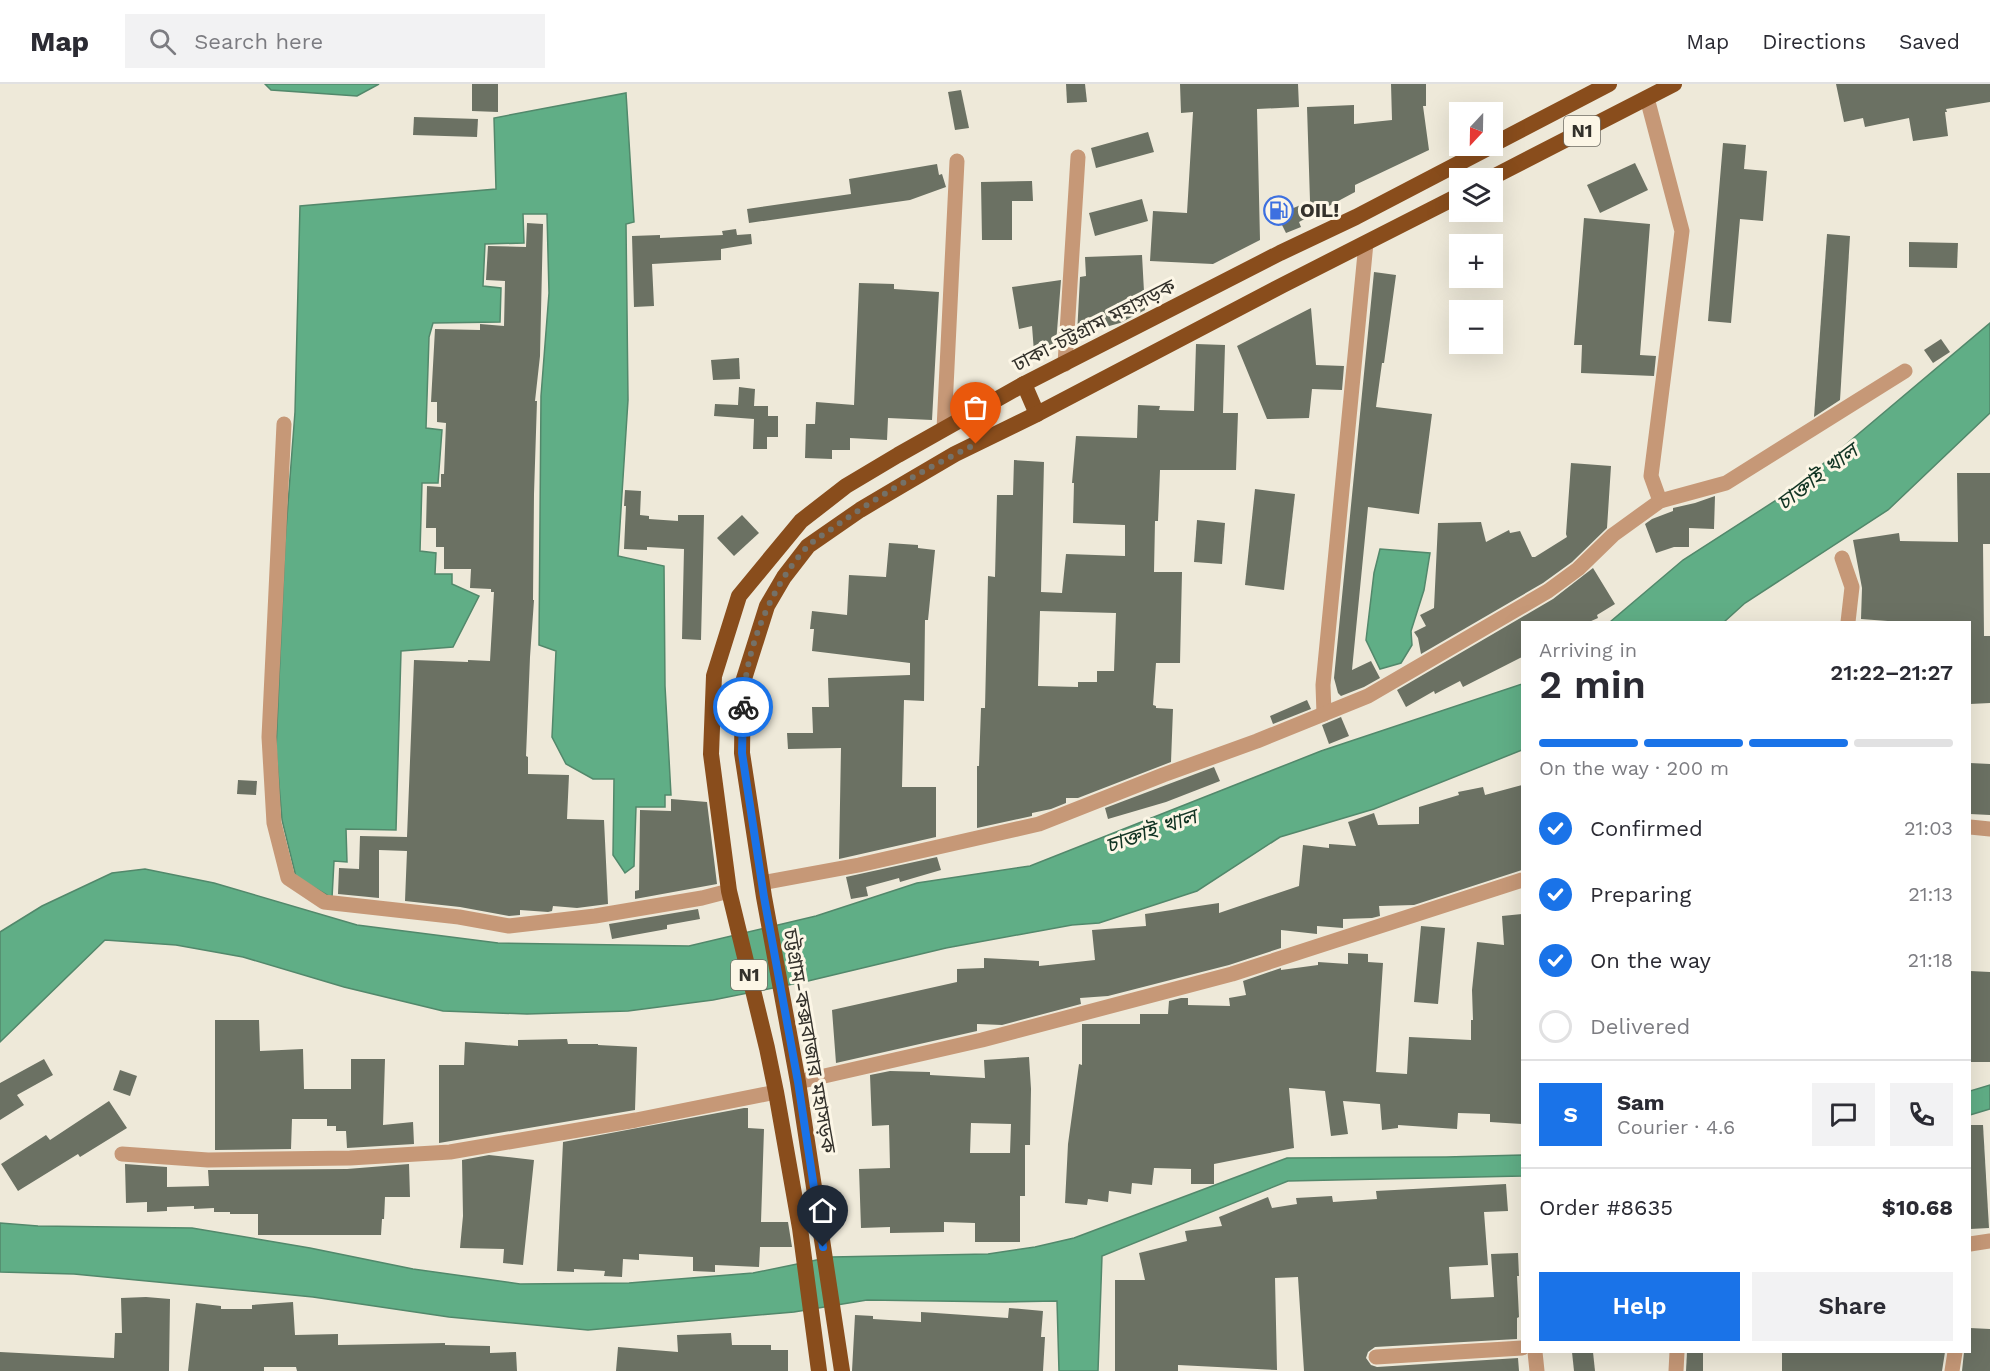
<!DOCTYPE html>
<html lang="en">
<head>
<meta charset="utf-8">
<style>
	:root { --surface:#fff; --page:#f2f2f3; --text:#2b2b33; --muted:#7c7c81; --line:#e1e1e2; --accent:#1a73e8 }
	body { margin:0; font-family:"Work Sans","Noto Sans Bengali",sans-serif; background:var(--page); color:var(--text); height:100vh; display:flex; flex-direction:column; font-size:22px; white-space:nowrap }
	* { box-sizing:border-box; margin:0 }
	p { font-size:20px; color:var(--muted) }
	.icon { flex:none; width:33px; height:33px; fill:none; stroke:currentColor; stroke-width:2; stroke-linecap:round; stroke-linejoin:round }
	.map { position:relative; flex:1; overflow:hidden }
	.details { position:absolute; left:1521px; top:537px; width:450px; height:732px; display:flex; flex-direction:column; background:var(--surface); border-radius:0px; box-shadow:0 6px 24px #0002 }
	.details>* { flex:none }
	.needle { width:39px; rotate:202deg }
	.controls { position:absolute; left:1449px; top:18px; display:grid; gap:12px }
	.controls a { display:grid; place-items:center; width:54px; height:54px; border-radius:0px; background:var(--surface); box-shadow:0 6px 24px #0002; font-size:30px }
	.pin { position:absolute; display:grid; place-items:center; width:51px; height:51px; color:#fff; margin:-62px -26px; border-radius:50% 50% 50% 0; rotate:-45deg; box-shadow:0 0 6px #0007 }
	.pin .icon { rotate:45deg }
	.courier { position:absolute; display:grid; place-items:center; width:60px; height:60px; margin:-30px; border:4px solid #1a73e8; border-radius:50%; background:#fff; color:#222; box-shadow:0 2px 8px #0007 }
	.head em { font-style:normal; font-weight:600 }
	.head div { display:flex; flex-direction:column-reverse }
	.head { display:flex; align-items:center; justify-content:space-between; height:102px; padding:0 18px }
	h1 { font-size:39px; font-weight:600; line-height:45px }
	.bar { display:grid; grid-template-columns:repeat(4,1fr); gap:9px 6px; align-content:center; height:72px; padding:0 18px }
	.bar i { height:8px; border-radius:4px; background:var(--line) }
	.bar .current { background:var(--accent) }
	.bar p { grid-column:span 4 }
	.line { display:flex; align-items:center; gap:15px; padding:0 18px; border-top:2px solid var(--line) }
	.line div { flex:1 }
	.round { display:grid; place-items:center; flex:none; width:63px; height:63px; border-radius:0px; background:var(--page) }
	ol { padding:0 18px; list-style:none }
	li { display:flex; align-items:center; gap:18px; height:66px }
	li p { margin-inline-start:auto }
	li .icon { padding:6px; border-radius:50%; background:var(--accent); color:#fff; stroke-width:4 }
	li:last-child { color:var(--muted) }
	li i { width:33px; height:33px; border:3px solid var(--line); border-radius:50% }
	.cta { display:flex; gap:12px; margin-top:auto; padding:12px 18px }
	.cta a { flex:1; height:69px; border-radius:0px; background:var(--accent); color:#fff; font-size:24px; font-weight:600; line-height:69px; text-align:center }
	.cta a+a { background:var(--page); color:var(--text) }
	header { display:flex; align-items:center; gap:36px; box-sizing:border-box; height:84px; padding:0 30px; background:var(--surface); border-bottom:2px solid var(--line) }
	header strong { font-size:28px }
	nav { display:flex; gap:33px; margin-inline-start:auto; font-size:21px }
	.search { width:420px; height:54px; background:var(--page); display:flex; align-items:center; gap:15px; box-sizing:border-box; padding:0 21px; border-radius:0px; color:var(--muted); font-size:22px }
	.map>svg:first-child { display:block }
	.water { fill:#60ae86; stroke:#52886b; stroke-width:1.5 }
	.building { fill:#6b7163; fill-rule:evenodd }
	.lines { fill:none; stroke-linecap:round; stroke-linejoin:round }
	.minor { stroke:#c69877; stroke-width:15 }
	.trunk { stroke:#894d1c; stroke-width:16 }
	.done { stroke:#747168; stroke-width:6; stroke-dasharray:0 10.8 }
	.route { stroke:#1a73e8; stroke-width:8 }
	.labels { text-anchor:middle; stroke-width:6; stroke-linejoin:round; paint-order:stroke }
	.shield { fill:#fcf6e6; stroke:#6f6c63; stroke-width:1.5 }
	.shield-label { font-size:18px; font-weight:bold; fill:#33312b }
	.poi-label { font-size:20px; font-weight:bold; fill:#33312b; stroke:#fcf6e6; text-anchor:start }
	.street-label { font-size:20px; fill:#33312b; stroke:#fcf6e6 }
	.water-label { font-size:21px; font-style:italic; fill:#113423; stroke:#fcf6e6 }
</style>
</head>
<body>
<header>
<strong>Map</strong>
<div class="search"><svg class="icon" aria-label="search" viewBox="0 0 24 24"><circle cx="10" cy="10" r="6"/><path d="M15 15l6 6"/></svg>Search here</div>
<nav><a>Map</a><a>Directions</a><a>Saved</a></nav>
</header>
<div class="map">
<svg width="1990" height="1287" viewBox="0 0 1990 1287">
	<rect width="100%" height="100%" fill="#eee9d9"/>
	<!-- water -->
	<g class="water">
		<path d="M265,0H379L357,12L271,6Z"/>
		<path d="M626,9L634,138L626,140L628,316L618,472L664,482L665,602L671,711H665V723H636L634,782L625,789L613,771L614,695H593L566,680L552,653L556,567L539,561L541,312L549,209L547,130H523L524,159L485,160L483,202L501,204L500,238L433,239L429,253L426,344L442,346L438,399H422L420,467L436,469L435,490H452V500L479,512L453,563L401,567L396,746L346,745L347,778L334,777L332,814L296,793L282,736L276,665L285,459L295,328L300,122L496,105L494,34Z"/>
		<path d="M1990,239V329L1888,426L1745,519L1724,538H1610L1683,476L1792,406Z"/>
		<path d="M1380,465L1430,469L1424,506L1411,547L1412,561L1401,579L1380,585L1366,556L1374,489Z"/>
		<path d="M1522,600V666L1374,725L1280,753L1197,807L1099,839L1072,841L946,864L808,897L713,916L628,927L527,930L443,927L344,903L243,873L176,861L105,856L0,958V848L42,822L112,789L145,785L214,799L357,841L498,859L689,862L816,832L917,799L1030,782L1321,667Z"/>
		<path d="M1990,1001V1025L1970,1031V1007Z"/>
		<path d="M1522,1071V1092L1288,1097L1102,1172L1098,1287H1059L1057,1217L1005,1218L867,1216L794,1228L588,1246L449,1233L313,1213L74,1190L0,1188V1139L38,1142L192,1144L310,1164L413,1185L520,1200L629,1199L753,1189L831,1173L988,1170L1035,1163L1074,1154L1287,1074L1446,1073Z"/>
	</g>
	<!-- building -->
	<g class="building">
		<path d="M472,0H498V28L472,27Z"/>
		<path d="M1066,0H1085L1087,18L1067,19Z"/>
		<path d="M1180,0H1298L1299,23L1257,25L1260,156L1213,180L1150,177L1153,127L1187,129L1193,28L1181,29Z"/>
		<path d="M1391,0H1426V22H1423L1429,66L1355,101V108L1299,138L1301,143L1286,149L1277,131L1310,117L1307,23L1354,21V40L1392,36Z"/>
		<path d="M1836,0H1990V18L1946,25L1947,28H1945L1948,52L1913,57L1909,34L1865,43L1863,34L1844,38Z"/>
		<path d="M961,6L969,44L955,46L948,8Z"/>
		<path d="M414,33L478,35L477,53L413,51Z"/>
		<path d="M1148,48L1154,68L1096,84L1091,64Z"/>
		<path d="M1723,59L1746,61L1744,85L1767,87L1763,137L1740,135L1731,239L1708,237Z"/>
		<path d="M1635,79L1648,106L1600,129L1587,101Z"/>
		<path d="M937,80L939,91L942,90L946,103L910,116L749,139L747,125L851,110L849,95Z"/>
		<path d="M1032,97L1033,117H1012V156H982L981,98Z"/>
		<path d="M1142,115L1148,137L1095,152L1089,129Z"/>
		<path d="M1584,134L1650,140L1640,271L1656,272L1654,292L1581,289L1582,261H1574Z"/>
		<path d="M527,139L543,140L540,272L535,317H537L534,410L533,516H534L530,573L526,672L528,673V690L569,691L567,735L604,736L608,820L577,824L553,822L552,827L548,828L520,826V831L509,832L460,823L405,817L407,767L379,766V814L338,810L339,784L359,785L360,752L407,753L414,576L468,578V576L490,577L494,508H491V505L470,504L471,485H444V463H436V444H426L427,402L441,403V390H444L446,339L437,338V318H431L435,245L480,246V240L504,242L505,197L486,196L488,162L526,163Z"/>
		<path d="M736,145L737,151L751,150L752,160L721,165V176L652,180L654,222L634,223L632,152L660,151V154L723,151L722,147Z"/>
		<path d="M1827,150L1850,152L1840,316L1814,333Z"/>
		<path d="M1909,158L1958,159L1957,184L1909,183Z"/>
		<path d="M1142,171L1145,226L1120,239L1077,251L1080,193L1086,192L1085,173Z"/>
		<path d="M1374,188L1396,191L1384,279H1382L1376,323L1432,330L1419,430L1368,423L1352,586L1371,577L1380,594L1364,603L1341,612L1338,609L1334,594Z"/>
		<path d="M1061,196L1056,260L1034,268L1032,242L1019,245L1012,203Z"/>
		<path d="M859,199L894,200V205L939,208L932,336L888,334L887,356L850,354V366H832V375L805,374L806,340H815L816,318L854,321Z"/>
		<path d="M1311,224L1316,281L1344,282L1342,306L1312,305L1309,334L1267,335L1237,262Z"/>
		<path d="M1941,255L1950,268L1933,279L1924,266Z"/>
		<path d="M1196,260L1225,261L1223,329H1238L1236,386H1160L1158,437H1155L1154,488H1182L1180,579H1156L1153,621L1156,622V624L1173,625L1171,678L1078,714H1066V719L1051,725L1032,729V732L977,744V682H979L981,624H985L988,492L995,493L997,411H1013L1014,376L1044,378L1041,508L1062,509L1066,470L1125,472V441L1073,439L1074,399H1072L1076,352L1137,354L1138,321L1160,322L1159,326L1194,327ZM1040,527L1116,529L1114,587H1097V598H1078V603L1038,602Z"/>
		<path d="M739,274L740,295L713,296L711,276Z"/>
		<path d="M739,303L755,305L754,322H768V332H778V353H767V365H753L754,335L714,332L715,320L738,321Z"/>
		<path d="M1571,379L1611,382L1607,444L1572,478L1543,499L1421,570L1418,554L1414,548L1426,542L1420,531L1434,524L1438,439L1481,438L1486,458L1509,446L1510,449L1520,447L1532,473H1535L1567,453L1566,450Z"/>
		<path d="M1957,389H1990V460H1983L1984,552H1990V619L1970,620V538H1901L1861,535L1862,504L1853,456L1899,449L1900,457L1958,458Z"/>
		<path d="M1255,405L1295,410L1284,506L1245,501Z"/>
		<path d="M625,406L641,407L640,431L649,432V435L678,437V431H704L701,556L682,555L684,465L647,463V466L624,465L626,422H624Z"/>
		<path d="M1715,412L1714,445L1689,444V463H1674L1656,469L1645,440L1652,435L1673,427V424L1695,419Z"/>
		<path d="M742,431L759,449L734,472L717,454Z"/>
		<path d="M1197,436L1225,439L1222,480L1194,478Z"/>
		<path d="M889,459L918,461V464L935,466L928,536H925L924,617L904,616L902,703H936V753L839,775L841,664L788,665L787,649H813L812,623H829L828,594L910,591V579L812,567L814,545H810L812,527L847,531L849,491L886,493Z"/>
		<path d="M1593,484L1615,520L1597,531L1598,534L1589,538H1522V573L1463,603L1460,597L1435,610L1434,607L1406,623L1397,606L1553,515Z"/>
		<path d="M1307,616L1311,625L1273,640L1270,632Z"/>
		<path d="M1341,633L1349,652L1329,660L1322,641Z"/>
		<path d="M1970,679L1990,680V731L1970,730Z"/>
		<path d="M1214,683L1220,697L1166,718L1108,735L1105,724Z"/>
		<path d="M238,696L257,697L256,711L237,710Z"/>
		<path d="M1522,701V786L1414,821L1379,822L1380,832L1372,834L1343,835V844L1317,842V850L1281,846V864L1229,881L1108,912L1080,914L1081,920L1002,941L977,940V947L836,979L832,926L957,898V885L984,884V874L1039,877V882L1095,876L1092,846L1146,842L1145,830L1219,819V829L1299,802L1303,761L1329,764V760L1356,762L1348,738L1374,729L1378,741L1419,740V723L1459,711L1458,708L1483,703L1485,711Z"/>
		<path d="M671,715L707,718L717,800L635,815V807L639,806L640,726L671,727Z"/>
		<path d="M937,773L941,786L900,798L899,794L866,803L868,812L851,815L846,793Z"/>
		<path d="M698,825L700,835L667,841V845L612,855L609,840Z"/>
		<path d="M1522,830V1040L1490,1038V1030L1458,1029L1457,1045L1398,1041V1044L1382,1046L1380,1020L1343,1017L1348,1050L1331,1052L1325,1007L1289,1004L1294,1064L1214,1080V1100H1191V1085L1154,1084L1152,1101L1132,1099L1131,1110L1109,1107L1108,1118L1088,1115L1087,1121L1065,1119L1068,1060L1079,980L1082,981V940H1140V930H1168L1169,917L1181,914H1188V921L1230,922L1229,914L1246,911L1243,897L1281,884V886L1318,881V878L1348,880V869L1368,870V878L1383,879L1376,988L1407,990L1409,953L1471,956V936H1473L1472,906L1477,858L1504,861L1502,832Z"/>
		<path d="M1421,842L1445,844L1438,920L1414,918Z"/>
		<path d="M1970,887L1990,888V978H1970Z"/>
		<path d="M215,936H259L260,967L303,965L304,1005H351V975H385L383,1041L413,1038L414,1060L347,1064L346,1047H336V1042H327V1035H292L291,1065L215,1066Z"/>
		<path d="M567,955L568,960H598V961L637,963L635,1026L439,1059V981H464L465,958L518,962V956Z"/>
		<path d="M1029,973L1031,1005L1030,1061H1025V1112H1020V1158H975V1139L944,1138V1148L890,1149V1143L861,1144L859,1085L890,1084L889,1041L872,1042L870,991L890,987L930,988V991L985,994L984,976ZM971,1039L1011,1040L1010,1069H970Z"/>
		<path d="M44,975L53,991L17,1011L24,1021L0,1036V999Z"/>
		<path d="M120,986L137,992L130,1012L113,1006Z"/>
		<path d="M109,1017L127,1044L80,1073L78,1070L18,1107L1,1080L46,1051L50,1056Z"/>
		<path d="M744,1024H748V1044L764,1045L761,1138H788L792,1163H760L759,1183L715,1181V1188L693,1187V1173L639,1170V1176L623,1175L622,1193L604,1192L605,1187L574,1185V1188L557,1187L563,1058Z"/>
		<path d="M1970,1041H1983L1989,1144L1970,1145Z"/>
		<path d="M489,1071L534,1076L523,1181L503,1179L504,1165L460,1164L463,1132L462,1076Z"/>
		<path d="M125,1080L167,1083V1103L209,1102L208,1086L347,1085L409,1080L410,1113H385L384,1135H382L381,1151H258V1130H230V1128H214V1124L194,1125V1122L167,1123V1127L147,1128V1118L126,1119Z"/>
		<path d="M1506,1100L1508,1127L1484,1128L1488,1181L1449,1183L1451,1215L1494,1213L1491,1170L1518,1169L1519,1192H1517L1519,1233L1517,1234V1255L1375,1263L1368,1268L1366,1274L1371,1281L1377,1283L1518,1274L1519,1287H1304L1298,1193L1275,1194L1277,1286L1178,1281V1287H1115V1196H1145L1139,1169L1187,1157L1185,1147L1222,1142L1219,1133L1268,1113L1272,1124L1297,1120L1296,1114L1332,1112L1333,1118L1377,1115L1376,1107Z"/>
		<path d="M146,1213L170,1215L169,1287H0V1268L114,1274L115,1249H122L121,1214Z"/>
		<path d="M293,1218L295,1251L338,1250V1261L445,1259V1261L490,1262V1269L516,1268L517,1287H297L296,1283H264V1287H188L196,1219L221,1222V1225H252V1221Z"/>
		<path d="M1009,1224L1043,1227L1041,1253H1045L1043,1287H852L855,1231L873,1232V1235L921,1238V1228L1008,1234Z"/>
		<path d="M1970,1244L1990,1245V1287H1962L1964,1268H1970Z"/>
		<path d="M731,1249L732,1261H771V1266H788V1287H616L618,1263L678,1268L677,1251Z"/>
		<path d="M1572,1268H1593L1595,1287H1574Z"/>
		<path d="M1687,1268H1703V1287H1686Z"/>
		<path d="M1782,1268H1945L1942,1287H1782Z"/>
	</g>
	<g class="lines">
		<!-- minor -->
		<g class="minor">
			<path d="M1647,14L1682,147L1651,392L1660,417"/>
			<path d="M1065,280L1078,73"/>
			<path d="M284,340L269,653L274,739L288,794L324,818L459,833L509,842L595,832L702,814L729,807"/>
			<path d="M944,345L957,77"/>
			<path d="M1842,474L1852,503L1848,538"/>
			<path d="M1324,630L1323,601L1366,159"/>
			<path d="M1970,743L1990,745"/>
			<path d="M762,799L859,781L1039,740L1163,691L1257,657L1368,612L1548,507L1578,485L1613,451L1660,417L1726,399L1905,287"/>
			<path d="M798,998L982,956L1232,890L1522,796"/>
			<path d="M122,1070L208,1076L350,1074L450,1068L636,1036L776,1008"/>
			<path d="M1970,1160L1990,1157"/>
			<path d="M1535,1268L1537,1287"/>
			<path d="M1376,1273L1522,1264"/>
			<path d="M1676,1287L1677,1268"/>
			<path d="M1952,1287L1955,1268"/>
		</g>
		<!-- trunk -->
		<g class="trunk">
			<path d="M1492,61L1609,0"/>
			<path d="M1491,94L1674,0"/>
			<path d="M1024,300L1037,330"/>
			<path d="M819,1287L800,1144L776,1008L767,964L729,807L711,670L714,592L739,512L801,437L846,402L898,371L1024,300L1280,169L1356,133L1492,62"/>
			<path d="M842,1287L798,998L764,813L742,669L743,598L767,522L784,493L808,462L860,426L909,397L955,370L1037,330L1283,201L1460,111"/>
		</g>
	</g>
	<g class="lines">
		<!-- done -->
		<path class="done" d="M743,623C744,569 770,503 807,463C816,454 830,447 840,439C883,409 929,383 976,360"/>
		<!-- route -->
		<path class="route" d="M743,623L742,669L764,813L798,998L823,1163"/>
	</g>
	<!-- icons -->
	<defs>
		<symbol id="fuel-ring" viewBox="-11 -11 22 22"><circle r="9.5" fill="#fcf6e6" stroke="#3d70e0" stroke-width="1.5"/><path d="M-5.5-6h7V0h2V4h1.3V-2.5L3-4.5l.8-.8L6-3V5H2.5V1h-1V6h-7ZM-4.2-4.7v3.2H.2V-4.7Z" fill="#3d70e0"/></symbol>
	</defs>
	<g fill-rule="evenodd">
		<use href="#fuel-ring" x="1262" y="110" width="33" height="33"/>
	</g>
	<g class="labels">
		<!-- shield labels -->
		<g class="shield">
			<rect x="1564" y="32" width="36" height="30" rx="4.5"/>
			<rect x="731" y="876" width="36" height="30" rx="4.5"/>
		</g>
		<g class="shield-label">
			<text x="1582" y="53">N1</text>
			<text x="749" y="897">N1</text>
		</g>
		<!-- poi labels -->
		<g class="poi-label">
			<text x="1300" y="133">OIL!</text>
		</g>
		<!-- street labels -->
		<g class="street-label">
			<text transform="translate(1094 241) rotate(-27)" y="7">ঢাকা-চট্টগ্রাম মহাসড়ক</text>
			<text transform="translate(810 957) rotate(80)" y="7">চট্টগ্রাম-কক্সবাজার মহাসড়ক</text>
		</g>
		<!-- water labels -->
		<g class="water-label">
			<text transform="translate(1817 393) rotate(-37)" y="7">চাক্তাই খাল</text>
			<text transform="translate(1151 747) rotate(-19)" y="7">চাক্তাই খাল</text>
		</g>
	</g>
</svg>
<div class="controls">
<a><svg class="needle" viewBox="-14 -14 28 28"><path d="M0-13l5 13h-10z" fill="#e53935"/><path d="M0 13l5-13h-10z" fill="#7c7c81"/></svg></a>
<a><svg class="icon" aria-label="layers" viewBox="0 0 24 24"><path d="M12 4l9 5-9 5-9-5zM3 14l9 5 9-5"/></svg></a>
<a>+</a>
<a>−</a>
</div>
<div class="pin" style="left:976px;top:360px;background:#ea580c"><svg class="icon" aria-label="bag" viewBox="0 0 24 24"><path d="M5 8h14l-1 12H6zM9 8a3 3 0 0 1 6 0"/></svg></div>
<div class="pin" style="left:823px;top:1163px;background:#1f2937"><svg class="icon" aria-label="home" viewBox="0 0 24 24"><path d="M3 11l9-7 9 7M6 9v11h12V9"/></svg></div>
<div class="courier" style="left:743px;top:623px"><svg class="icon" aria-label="bike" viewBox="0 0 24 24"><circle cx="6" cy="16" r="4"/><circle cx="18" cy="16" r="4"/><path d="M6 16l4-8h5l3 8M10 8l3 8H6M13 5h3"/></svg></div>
<section class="details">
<div class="head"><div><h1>2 min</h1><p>Arriving in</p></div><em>21:22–21:27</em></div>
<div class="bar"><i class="current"></i><i class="current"></i><i class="current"></i><i></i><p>On the way · 200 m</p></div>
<ol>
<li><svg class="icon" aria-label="check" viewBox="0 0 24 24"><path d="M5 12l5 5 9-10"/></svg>Confirmed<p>21:03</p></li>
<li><svg class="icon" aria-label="check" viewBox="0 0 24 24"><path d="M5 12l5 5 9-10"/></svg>Preparing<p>21:13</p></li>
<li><svg class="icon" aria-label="check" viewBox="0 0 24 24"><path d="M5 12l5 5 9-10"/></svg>On the way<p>21:18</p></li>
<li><i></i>Delivered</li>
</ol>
<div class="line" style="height:108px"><b class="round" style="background:var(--accent);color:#fff">S</b><div><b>Sam</b><p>Courier · 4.6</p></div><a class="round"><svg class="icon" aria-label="chat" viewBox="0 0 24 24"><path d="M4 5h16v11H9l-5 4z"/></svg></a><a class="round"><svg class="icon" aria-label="phone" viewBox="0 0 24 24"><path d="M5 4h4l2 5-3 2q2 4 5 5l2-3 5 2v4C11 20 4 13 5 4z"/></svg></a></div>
<div class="line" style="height:78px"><div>Order #8635</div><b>$10.68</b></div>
<div class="cta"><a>Help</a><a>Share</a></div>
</section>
</div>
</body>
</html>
